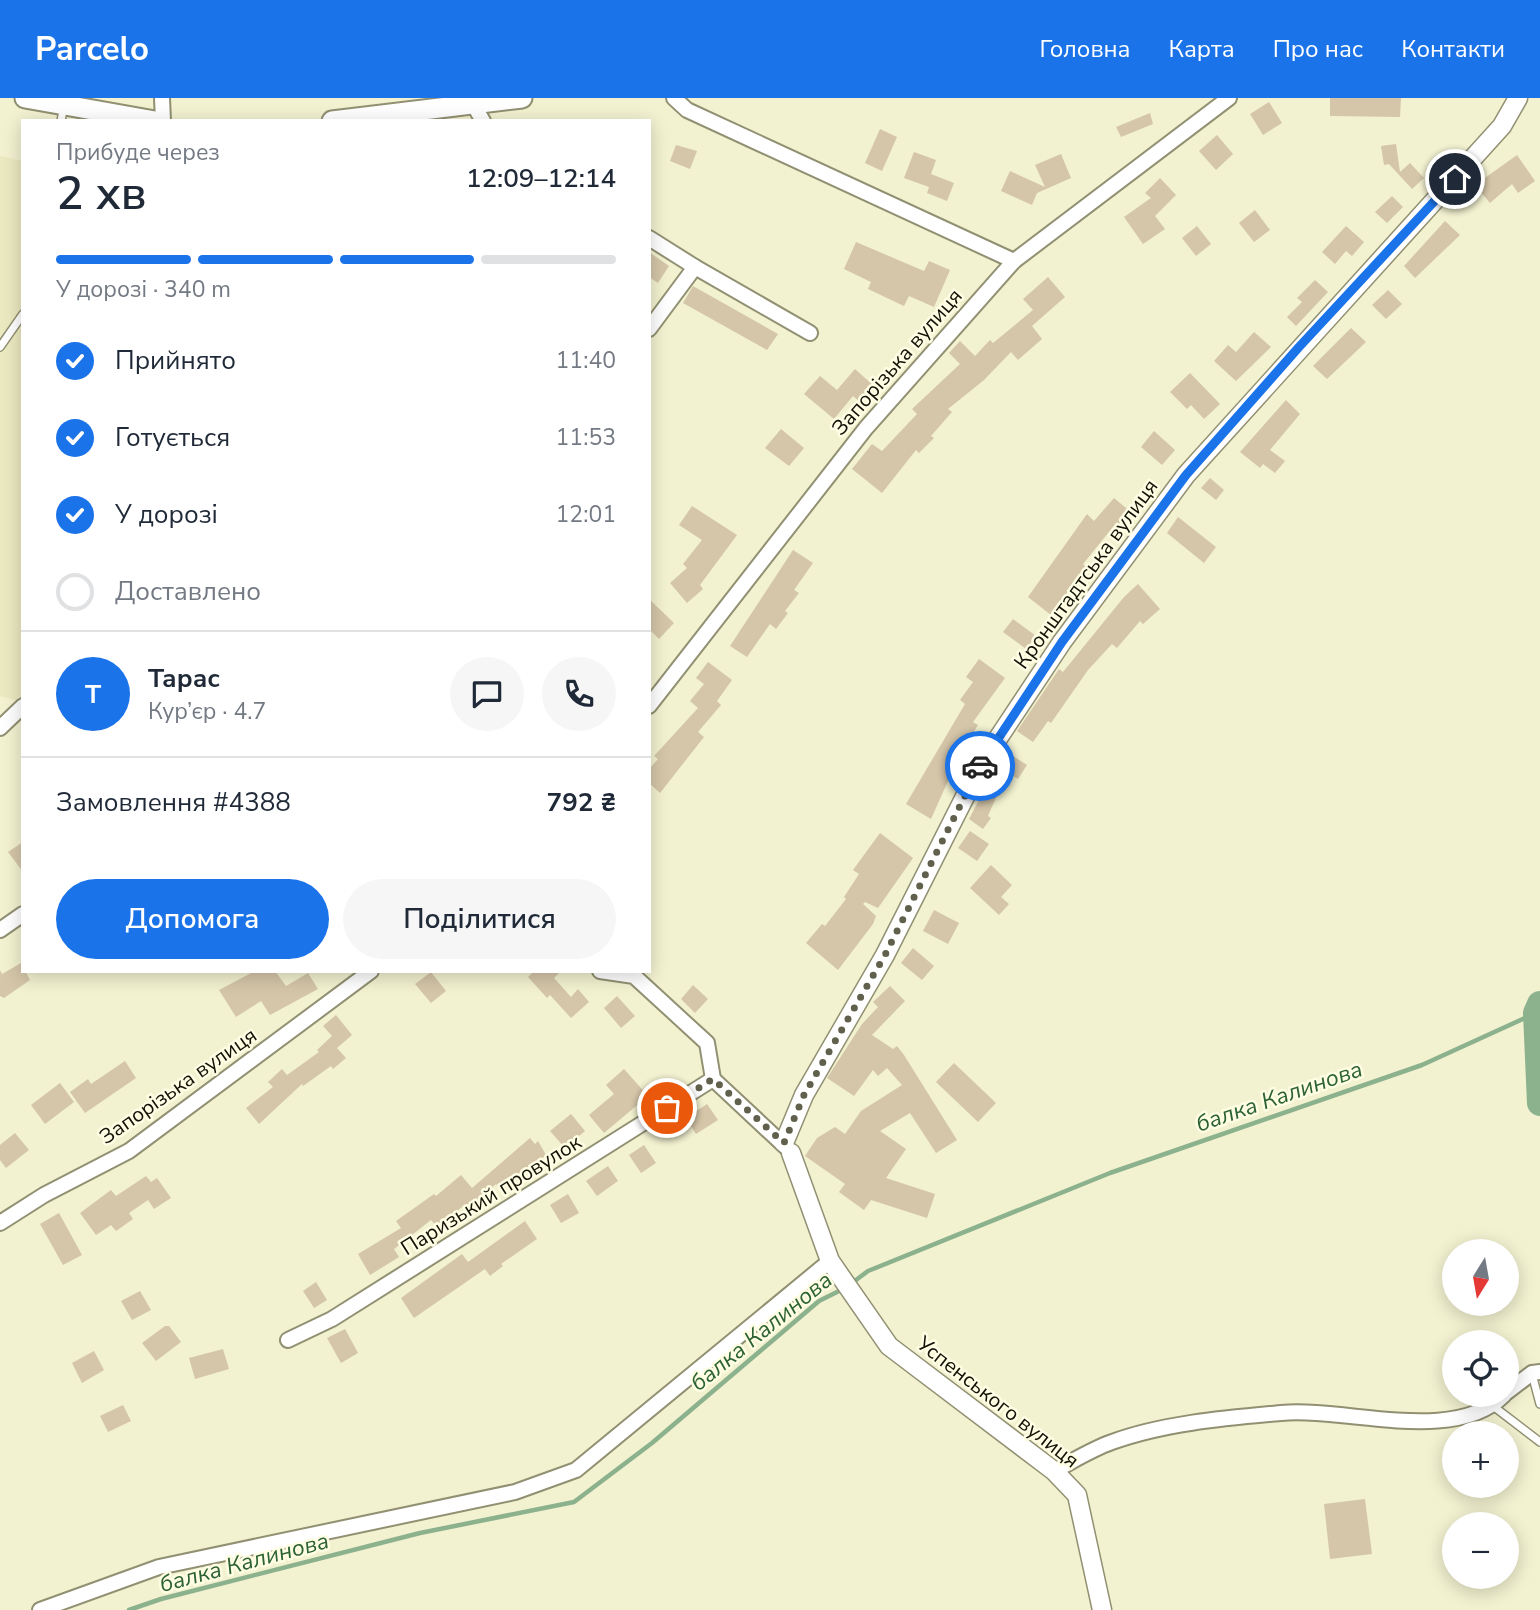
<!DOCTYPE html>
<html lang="uk">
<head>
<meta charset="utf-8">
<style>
	:root { --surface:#fff; --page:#f6f6f7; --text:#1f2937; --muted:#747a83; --line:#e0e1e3; --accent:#1a73e8 }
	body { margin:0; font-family:"Nunito Sans",sans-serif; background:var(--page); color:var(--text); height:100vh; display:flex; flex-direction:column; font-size:26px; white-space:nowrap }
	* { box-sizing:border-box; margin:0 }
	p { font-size:23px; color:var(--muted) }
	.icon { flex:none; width:38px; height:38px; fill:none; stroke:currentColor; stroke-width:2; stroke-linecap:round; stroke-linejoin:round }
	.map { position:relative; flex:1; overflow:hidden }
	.panel { position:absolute; left:21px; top:21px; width:630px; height:854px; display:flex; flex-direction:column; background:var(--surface); border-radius:0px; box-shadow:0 4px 18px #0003 }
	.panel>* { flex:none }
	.needle { width:46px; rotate:191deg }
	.buttons { position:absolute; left:1442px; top:1141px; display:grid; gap:14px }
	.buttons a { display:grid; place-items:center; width:77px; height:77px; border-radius:50%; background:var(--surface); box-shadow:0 4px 18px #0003; font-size:35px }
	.pin { position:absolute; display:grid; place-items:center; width:60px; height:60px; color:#fff; margin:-30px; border:4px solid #fff; border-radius:50%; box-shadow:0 2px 7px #0007 }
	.courier { position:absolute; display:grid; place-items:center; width:70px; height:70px; margin:-35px; border:5px solid #1a73e8; border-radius:50%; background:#fff; color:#222; box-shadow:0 2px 9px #0007 }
	.summary em { font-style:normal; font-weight:600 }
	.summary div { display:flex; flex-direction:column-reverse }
	.summary { display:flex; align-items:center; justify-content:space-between; height:119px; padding:0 35px }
	h1 { font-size:46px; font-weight:600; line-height:52px }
	.bar { display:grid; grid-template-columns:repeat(4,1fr); gap:10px 7px; align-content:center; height:84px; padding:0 35px }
	.bar i { height:9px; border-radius:5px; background:var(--line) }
	.bar .current { background:var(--accent) }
	.bar p { grid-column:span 4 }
	.line { display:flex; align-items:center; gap:18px; padding:0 35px; border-top:2px solid var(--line) }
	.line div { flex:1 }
	.round { display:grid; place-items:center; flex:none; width:74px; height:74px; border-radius:37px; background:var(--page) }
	ol { padding:0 35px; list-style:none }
	li { display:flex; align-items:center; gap:21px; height:77px }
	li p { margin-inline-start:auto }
	li .icon { padding:7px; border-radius:50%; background:var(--accent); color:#fff; stroke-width:4 }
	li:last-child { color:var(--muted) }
	li i { width:38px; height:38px; border:4px solid var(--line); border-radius:50% }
	.button { display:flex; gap:14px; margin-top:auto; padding:14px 35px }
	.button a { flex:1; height:80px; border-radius:42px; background:var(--accent); color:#fff; font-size:28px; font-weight:600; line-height:80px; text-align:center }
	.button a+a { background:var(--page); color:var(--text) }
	header { display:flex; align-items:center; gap:42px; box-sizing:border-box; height:98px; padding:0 35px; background:var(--accent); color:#fff }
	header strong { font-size:33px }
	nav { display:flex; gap:38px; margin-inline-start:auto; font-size:24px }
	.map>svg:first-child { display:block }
	.built { fill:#eae9c0 }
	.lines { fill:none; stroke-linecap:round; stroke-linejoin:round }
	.stream { stroke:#8bb18d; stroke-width:4.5 }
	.river { stroke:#8bb18d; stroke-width:26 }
	.building { fill:#d5c6a9 }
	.service-casing { stroke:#919072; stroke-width:10 }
	.minor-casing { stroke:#919072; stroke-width:18 }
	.tertiary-casing { stroke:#919072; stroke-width:21 }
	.secondary-casing { stroke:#919072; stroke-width:23 }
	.service { stroke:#fff; stroke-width:7 }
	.minor { stroke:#fff; stroke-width:14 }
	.tertiary { stroke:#fff; stroke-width:18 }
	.secondary { stroke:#fff; stroke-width:19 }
	.done { stroke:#60604d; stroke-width:7; stroke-dasharray:0 12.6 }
	.route { stroke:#1a73e8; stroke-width:9 }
	.labels { text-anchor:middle; stroke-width:5; stroke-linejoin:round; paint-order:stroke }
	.street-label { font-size:21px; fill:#121207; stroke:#fffee4 }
	.water-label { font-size:23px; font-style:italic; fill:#2d6334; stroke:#fffee4 }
</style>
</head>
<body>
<header>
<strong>Parcelo</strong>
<nav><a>Головна</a><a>Карта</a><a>Про нас</a><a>Контакти</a></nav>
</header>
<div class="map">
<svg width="1540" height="1512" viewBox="0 0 1540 1512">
	<rect width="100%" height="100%" fill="#f2f1d0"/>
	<!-- built -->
	<path class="built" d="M0,58L23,63V599L20,603L0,598Z"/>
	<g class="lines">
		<!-- stream -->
		<g class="stream">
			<path d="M852,1185L868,1173L1110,1075L1422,967L1536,915"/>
			<path d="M129,1512L161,1501L420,1435L574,1404L652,1345L819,1203L845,1190"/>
		</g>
		<!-- river -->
		<path class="river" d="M1540,906L1536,915L1540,1005"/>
	</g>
	<!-- building -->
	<g class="building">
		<path d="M1330,0H1401L1400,19L1330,18Z"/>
		<path d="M1269,4L1282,25L1263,37L1250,16Z"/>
		<path d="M1150,15L1153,26L1121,39L1116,29Z"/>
		<path d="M880,31L897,39L882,73L865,65Z"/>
		<path d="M1217,37L1233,56L1216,72L1199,53Z"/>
		<path d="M1396,46L1400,74L1410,65L1424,80L1412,91L1389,66L1384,67L1381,48Z"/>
		<path d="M676,47L697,53L690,71L670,63Z"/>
		<path d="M914,54L936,62L931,76L954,85L947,103L927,95L929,89L904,80Z"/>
		<path d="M1061,56L1071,80L1037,95L1032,107L1001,93L1010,73L1045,89L1035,67Z"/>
		<path d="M1517,57L1535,83L1518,95L1512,86L1490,105L1475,87Z"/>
		<path d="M1160,80L1176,97L1155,118L1165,131L1143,146L1124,119L1151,100L1145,95Z"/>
		<path d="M1392,98L1403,109L1387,125L1375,114Z"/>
		<path d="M1255,112L1270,132L1254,144L1239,125Z"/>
		<path d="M1445,123L1460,137L1415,180L1404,168Z"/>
		<path d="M1197,128L1211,146L1196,158L1182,140Z"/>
		<path d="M1346,128L1364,144L1352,158L1346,153L1335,166L1322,154Z"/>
		<path d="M856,144L924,173L929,163L950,172L934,209L909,198L904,208L868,191L871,184L844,171Z"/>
		<path d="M649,154L669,168L658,185L649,179Z"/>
		<path d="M1048,179L1065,199L1032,228L1042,241L1018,262L1011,254L984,282L948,311L952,314L931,338L934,340L919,355L916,352L882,395L852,371L872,346L882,353L917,316L912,311L960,266L949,255L960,243L975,258L990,242L993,245L1033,212L1023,201Z"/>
		<path d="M1315,182L1328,194L1296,228L1287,219L1302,204L1297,200Z"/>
		<path d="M693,188L778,236L767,252L683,205Z"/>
		<path d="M1388,192L1402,206L1386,221L1372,207Z"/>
		<path d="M1351,230L1366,244L1327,281L1313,268Z"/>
		<path d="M1254,234L1271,249L1236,283L1214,263L1228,247L1236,254Z"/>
		<path d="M855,271L875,289L861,305L853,298L834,321L804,296L820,278L837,292Z"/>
		<path d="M1190,275L1220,306L1204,321L1191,307L1187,311L1170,294Z"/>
		<path d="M1286,302L1300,316L1270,352L1285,363L1275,375L1263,366L1260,370L1240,354Z"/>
		<path d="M781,331L804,350L789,368L765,350Z"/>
		<path d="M1154,333L1175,352L1162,367L1141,349Z"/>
		<path d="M1210,380L1224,392L1216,402L1201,390Z"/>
		<path d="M1114,400L1132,415L1121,428L1117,424L1083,466L1086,469L1051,517L1028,499L1087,416L1094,423Z"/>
		<path d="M692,408L737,437L700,487L703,491L687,505L670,485L687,470L683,466L702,442L679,427Z"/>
		<path d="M1178,419L1216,449L1204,465L1167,435Z"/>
		<path d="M793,452L813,465L794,492L799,495L785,513L788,515L776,531L770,526L747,559L730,548Z"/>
		<path d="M1138,486L1160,511L1143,526L1140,523L1117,550L1112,546L1088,572L1051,625L1048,623L1033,644L1017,633L1059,571L1063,574L1124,499Z"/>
		<path d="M649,501L674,525L659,541L649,531Z"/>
		<path d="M1013,521L1036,538L1026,551L1003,534Z"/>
		<path d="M979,561L1005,580L973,624L978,627L961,654L931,721L906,706L965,606L960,602L973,584L966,579Z"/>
		<path d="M708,564L732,582L717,603L721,607L698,634L704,639L660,695L649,685V671L658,661L654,658L698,610L690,603L704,586L696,580Z"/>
		<path d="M1010,656L1027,667L1018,681L1007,674L988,718L991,720L983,731L969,721L991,679L993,680Z"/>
		<path d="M970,733L989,746L977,763L958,750Z"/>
		<path d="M880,735L913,760L878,810L865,804L863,806L876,818L873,826L838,872L806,845L822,826L825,828L846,801L844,799L859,776L853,772Z"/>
		<path d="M23,744V774L8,754Z"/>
		<path d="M991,767L1012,787L1001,799L1009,806L999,817L970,790Z"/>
		<path d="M934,812L959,825L948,846L923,833Z"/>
		<path d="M913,850L934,868L922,882L901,865Z"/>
		<path d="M21,865L30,882L4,900L0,898V872L2,876Z"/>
		<path d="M255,873H275L286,888L308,875L318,891L270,917L261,903L236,919L219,892Z"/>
		<path d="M534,873H561L554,880L571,899L578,891L589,904L571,920L550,897L547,900L528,879Z"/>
		<path d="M431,874L446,893L431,905L415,886Z"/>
		<path d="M693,887L708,901L695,915L681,901Z"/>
		<path d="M890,888L905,903L872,937L893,951L897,948L904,957L957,1042L936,1055L910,1015L880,1033L906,1051L886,1080L935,1096L927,1120L871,1102L864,1112L839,1094L845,1086L805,1058L817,1040L835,1029L845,1036L861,1013L902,987L887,970L878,978L873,972L854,998L827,980L862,926L878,909L873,904Z"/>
		<path d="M617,898L635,918L621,930L604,910Z"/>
		<path d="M336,917L352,937L337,950L346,960L333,971L331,968L303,988L302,986L259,1026L246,1010L273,989L268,984L282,971L287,977L319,954L317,952L332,938L323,928Z"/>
		<path d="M125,963L136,980L85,1015L70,994L88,981L91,986Z"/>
		<path d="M954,965L996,1005L978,1024L936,984Z"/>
		<path d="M624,971L648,998L604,1035L589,1017L614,996L606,987Z"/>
		<path d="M60,985L74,1004L45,1026L31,1007Z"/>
		<path d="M707,1006L718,1022L696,1036L686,1020Z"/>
		<path d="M571,1016L585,1033L565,1050L550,1033Z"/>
		<path d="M15,1035L29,1052L6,1070L0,1062V1047Z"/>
		<path d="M530,1040L535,1046L538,1043L546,1057L501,1093L496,1086L466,1113L462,1109L437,1129L431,1122L394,1151L399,1159L370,1177L358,1156L401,1130L396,1123L434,1096L436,1098L461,1077L472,1090Z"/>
		<path d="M644,1047L656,1065L641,1075L629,1057Z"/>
		<path d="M608,1068L618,1083L597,1098L586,1083Z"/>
		<path d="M146,1078L151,1084L157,1080L171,1100L154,1111L148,1102L129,1115L133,1121L116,1133L111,1127L96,1137L80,1115L111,1092L116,1098Z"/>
		<path d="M568,1096L579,1115L561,1125L550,1107Z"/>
		<path d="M59,1115L82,1157L63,1167L40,1126Z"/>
		<path d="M525,1123L537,1141L501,1166L503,1168L490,1178L485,1171L414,1220L401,1200L462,1156L468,1164Z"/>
		<path d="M316,1184L327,1202L314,1210L303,1193Z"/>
		<path d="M140,1193L151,1212L132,1222L121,1203Z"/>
		<path d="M165,1228H169L181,1244L156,1263L142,1245Z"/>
		<path d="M345,1231L358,1255L341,1265L327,1240Z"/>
		<path d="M223,1251L229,1271L195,1281L189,1260Z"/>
		<path d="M94,1253L104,1272L82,1285L72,1265Z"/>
		<path d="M123,1307L131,1323L108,1334L100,1318Z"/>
		<path d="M1365,1401L1372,1456L1330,1461L1324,1406Z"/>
	</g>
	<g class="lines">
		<defs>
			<g id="service">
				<path d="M61,23L64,7"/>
				<path d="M0,249L23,216"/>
				<path d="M1532,1276L1540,1306"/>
				<path d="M1493,1308L1540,1344"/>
			</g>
			<g id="minor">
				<path d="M162,0L163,23"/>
				<path d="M674,0L687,12L1014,163"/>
				<path d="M473,6L483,23"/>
				<path d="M649,140L695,169L810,235"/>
				<path d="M649,231L695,169"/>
				<path d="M649,608L866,330L1014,163L1229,0"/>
				<path d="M0,630L23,608"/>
				<path d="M0,832L23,816"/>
				<path d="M600,873L634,878L707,945L713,981L788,1051"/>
				<path d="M0,1125L44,1097L129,1053L371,873"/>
				<path d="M288,1242L332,1221L713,981"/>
				<path d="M1507,1294L1532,1275L1540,1274"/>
				<path d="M1054,1373C1073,1363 1092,1351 1112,1344C1164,1325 1226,1320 1281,1315C1347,1309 1454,1347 1504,1297"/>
				<path d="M40,1512L159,1469L515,1394L576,1372L830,1163"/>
			</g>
			<g id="tertiary">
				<path d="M784,1045L804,997L885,857L983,663L1062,544L1186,377L1502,28L1518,0"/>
				<path d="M791,1055L830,1163L889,1248L1054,1373L1077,1397L1102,1512"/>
			</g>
			<g id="secondary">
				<path d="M25,0L155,23"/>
				<path d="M332,23L522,0"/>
			</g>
		</defs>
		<!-- service casing -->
		<use href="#service" class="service-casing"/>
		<!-- minor casing -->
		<use href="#minor" class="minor-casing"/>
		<!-- tertiary casing -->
		<use href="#tertiary" class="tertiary-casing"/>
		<!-- secondary casing -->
		<use href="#secondary" class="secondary-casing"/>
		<!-- service -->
		<use href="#service" class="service"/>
		<!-- minor -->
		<use href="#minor" class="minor"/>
		<!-- tertiary -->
		<use href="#tertiary" class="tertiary"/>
		<!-- secondary -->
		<use href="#secondary" class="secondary"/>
	</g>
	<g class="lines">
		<!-- done -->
		<path class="done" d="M667,1010L713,981L784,1045L804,997L885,857L980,668"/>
		<!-- route -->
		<path class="route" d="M980,668L1062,544L1186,377L1299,249L1455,81"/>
	</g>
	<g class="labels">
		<!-- street labels -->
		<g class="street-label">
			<text transform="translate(897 264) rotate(-49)" y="7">Запорізька вулиця</text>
			<text transform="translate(1086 476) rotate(-54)" y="7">Кронштадтська вулиця</text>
			<text transform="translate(178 988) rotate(-35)" y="7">Запорізька вулиця</text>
			<text transform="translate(491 1097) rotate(-32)" y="7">Паризький провулок</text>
			<text transform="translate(998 1304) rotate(38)" y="7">Успенського вулиця</text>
		</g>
		<!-- water labels -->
		<g class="water-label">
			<text transform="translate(1279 998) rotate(-19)" y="8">балка Калинова</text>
			<text transform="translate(761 1233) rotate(-39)" y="8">балка Калинова</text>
			<text transform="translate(244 1464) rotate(-15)" y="8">балка Калинова</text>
		</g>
	</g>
</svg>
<div class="buttons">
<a><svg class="needle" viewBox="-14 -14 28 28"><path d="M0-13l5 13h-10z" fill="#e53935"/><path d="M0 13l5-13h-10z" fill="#747a83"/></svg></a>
<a><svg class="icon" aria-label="locate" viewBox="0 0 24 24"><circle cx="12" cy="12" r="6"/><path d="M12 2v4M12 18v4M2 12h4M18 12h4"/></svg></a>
<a>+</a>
<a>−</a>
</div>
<div class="pin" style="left:667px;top:1010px;background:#ea580c"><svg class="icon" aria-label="bag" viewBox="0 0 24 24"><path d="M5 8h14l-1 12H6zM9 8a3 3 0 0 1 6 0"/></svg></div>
<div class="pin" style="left:1455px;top:81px;background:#1f2937"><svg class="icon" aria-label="home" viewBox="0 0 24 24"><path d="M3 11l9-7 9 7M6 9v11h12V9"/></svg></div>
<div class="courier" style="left:980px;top:668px"><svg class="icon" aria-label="car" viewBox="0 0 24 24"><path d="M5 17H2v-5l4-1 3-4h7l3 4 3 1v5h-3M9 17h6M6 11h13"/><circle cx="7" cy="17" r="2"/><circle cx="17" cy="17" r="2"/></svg></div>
<section class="panel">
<div class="summary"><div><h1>2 хв</h1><p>Прибуде через</p></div><em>12:09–12:14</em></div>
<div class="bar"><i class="current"></i><i class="current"></i><i class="current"></i><i></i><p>У дорозі · 340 m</p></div>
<ol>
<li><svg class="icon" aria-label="check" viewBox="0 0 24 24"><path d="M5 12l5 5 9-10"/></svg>Прийнято<p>11:40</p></li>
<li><svg class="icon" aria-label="check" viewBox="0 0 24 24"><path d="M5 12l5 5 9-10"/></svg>Готується<p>11:53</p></li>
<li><svg class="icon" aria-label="check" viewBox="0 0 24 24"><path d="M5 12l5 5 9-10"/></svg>У дорозі<p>12:01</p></li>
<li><i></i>Доставлено</li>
</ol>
<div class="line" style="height:126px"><b class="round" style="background:var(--accent);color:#fff">Т</b><div><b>Тарас</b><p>Кур’єр · 4.7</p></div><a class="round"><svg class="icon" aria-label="chat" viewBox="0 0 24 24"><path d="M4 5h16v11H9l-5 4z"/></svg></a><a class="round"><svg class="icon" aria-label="phone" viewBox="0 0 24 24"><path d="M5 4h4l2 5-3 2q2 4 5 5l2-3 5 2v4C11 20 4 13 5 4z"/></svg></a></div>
<div class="line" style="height:91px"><div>Замовлення #4388</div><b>792 ₴</b></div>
<div class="button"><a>Допомога</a><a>Поділитися</a></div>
</section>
</div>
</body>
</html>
